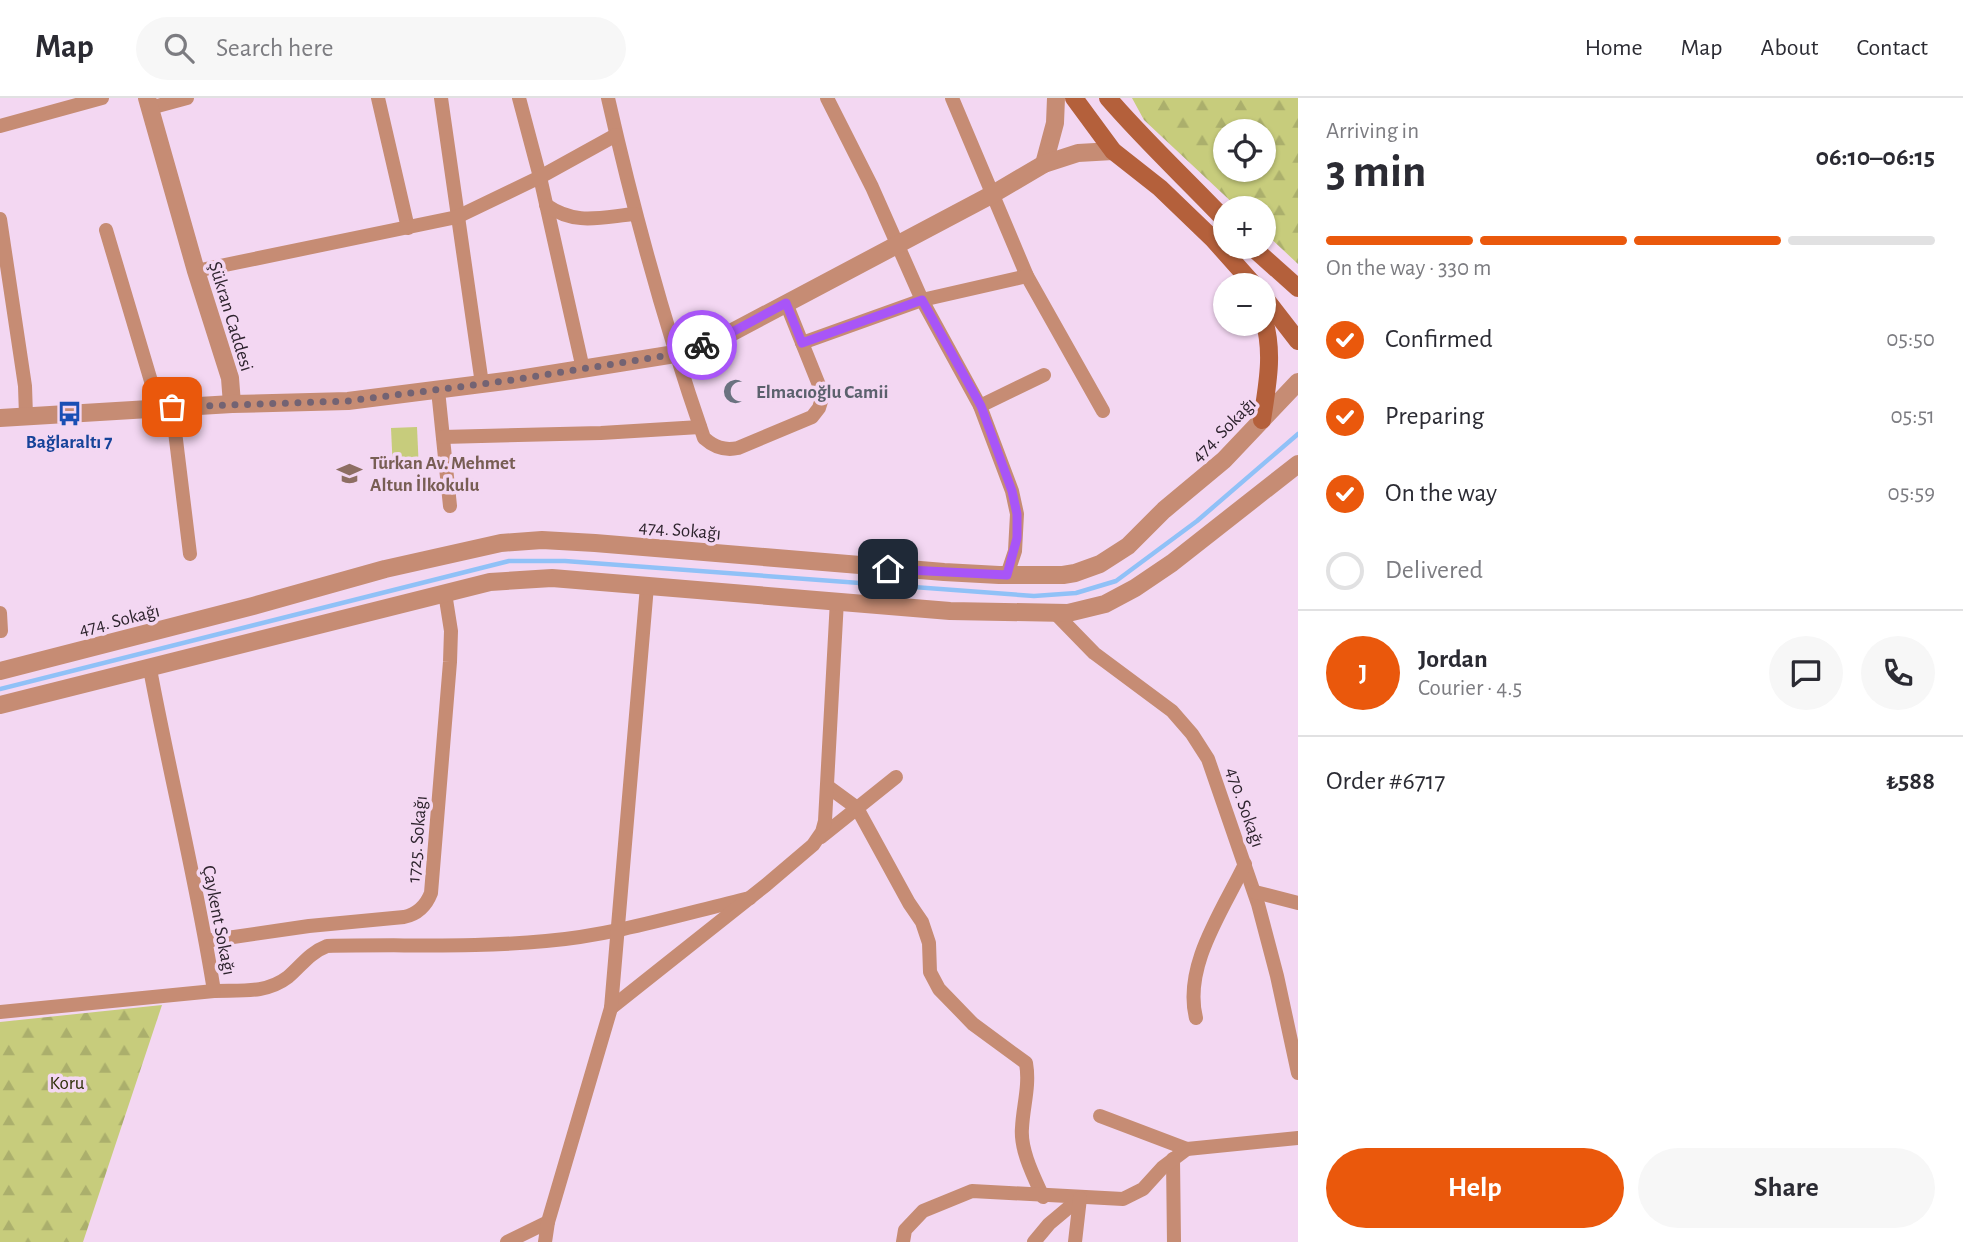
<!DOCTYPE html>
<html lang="en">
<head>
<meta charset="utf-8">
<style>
	:root { --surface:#fff; --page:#f7f7f7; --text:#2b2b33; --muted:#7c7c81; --line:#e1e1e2; --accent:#ea580c }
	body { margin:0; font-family:"Alegreya Sans",sans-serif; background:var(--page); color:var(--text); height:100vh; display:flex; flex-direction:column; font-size:26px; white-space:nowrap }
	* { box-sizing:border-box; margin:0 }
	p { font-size:23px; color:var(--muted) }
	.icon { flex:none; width:38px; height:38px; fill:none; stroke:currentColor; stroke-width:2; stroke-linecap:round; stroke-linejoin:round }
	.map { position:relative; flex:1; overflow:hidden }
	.sheet { display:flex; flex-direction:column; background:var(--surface); width:665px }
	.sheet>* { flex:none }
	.buttons { position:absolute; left:1213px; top:21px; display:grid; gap:14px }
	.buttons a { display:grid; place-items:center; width:63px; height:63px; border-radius:50%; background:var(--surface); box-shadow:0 2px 5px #0004; font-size:35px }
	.pin { position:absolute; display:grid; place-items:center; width:60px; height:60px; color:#fff; margin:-30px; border-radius:14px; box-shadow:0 4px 10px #0006 }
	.courier { position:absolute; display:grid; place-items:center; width:70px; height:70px; margin:-35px; border:5px solid #a855f7; border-radius:50%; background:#fff; color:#222; box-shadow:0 2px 9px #0007 }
	.headline em { font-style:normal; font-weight:600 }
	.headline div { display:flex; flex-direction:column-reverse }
	.headline { display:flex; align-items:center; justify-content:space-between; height:119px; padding:0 28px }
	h1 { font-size:46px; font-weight:600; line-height:52px }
	.bar { display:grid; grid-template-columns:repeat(4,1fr); gap:10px 7px; align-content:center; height:84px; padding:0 28px }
	.bar i { height:9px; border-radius:5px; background:var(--line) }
	.bar .selected { background:var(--accent) }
	.bar p { grid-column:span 4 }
	.line { display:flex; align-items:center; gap:18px; padding:0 28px; border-top:2px solid var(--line) }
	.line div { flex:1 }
	.round { display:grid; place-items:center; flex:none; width:74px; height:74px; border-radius:37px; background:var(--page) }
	ol { padding:0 28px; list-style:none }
	li { display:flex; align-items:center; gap:21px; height:77px }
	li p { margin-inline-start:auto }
	li .icon { padding:7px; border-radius:50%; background:var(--accent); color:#fff; stroke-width:4 }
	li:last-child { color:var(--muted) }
	li i { width:38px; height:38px; border:4px solid var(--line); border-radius:50% }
	.cta { display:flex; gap:14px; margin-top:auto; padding:14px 28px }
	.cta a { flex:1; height:80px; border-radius:42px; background:var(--accent); color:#fff; font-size:28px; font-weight:600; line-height:80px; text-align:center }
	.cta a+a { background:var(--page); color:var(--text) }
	header { display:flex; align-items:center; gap:42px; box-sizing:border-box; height:98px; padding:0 35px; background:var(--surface); border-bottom:2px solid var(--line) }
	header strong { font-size:33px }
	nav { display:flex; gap:38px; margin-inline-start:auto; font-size:24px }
	.search { width:490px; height:63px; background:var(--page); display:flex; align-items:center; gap:18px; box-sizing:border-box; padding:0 24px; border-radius:38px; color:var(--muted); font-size:26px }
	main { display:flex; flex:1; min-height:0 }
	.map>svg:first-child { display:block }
	.forest { fill:url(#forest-firs); fill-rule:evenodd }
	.garden { fill:#c7cc7c }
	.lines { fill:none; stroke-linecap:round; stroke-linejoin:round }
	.stream { stroke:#90c1f7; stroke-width:4.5 }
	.minor { stroke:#c68c74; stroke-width:14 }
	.tertiary { stroke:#c68c74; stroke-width:18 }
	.secondary { stroke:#b4603b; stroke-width:18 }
	.done { stroke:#736373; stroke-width:7; stroke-dasharray:0 12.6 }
	.route { stroke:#a855f7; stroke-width:9 }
	.labels { text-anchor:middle; stroke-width:7; stroke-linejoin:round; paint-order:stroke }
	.street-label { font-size:19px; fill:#2e242e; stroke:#f3d7f2 }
	.worship-label { font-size:19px; font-weight:bold; fill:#5b616d; stroke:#f3d7f2; text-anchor:start }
	.transit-label { font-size:19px; font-weight:bold; fill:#164399; stroke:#f3d7f2 }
	.education-label { font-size:19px; font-weight:bold; fill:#785e54; stroke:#f3d7f2; text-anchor:start }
	.park-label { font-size:19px; fill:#2d2e06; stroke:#f3d7f2 }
</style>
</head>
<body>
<header>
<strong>Map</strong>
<div class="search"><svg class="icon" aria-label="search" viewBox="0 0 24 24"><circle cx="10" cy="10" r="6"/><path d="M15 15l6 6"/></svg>Search here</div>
<nav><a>Home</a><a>Map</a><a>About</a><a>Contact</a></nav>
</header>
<main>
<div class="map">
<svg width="1298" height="1144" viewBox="0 0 1298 1144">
	<defs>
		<pattern id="forest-firs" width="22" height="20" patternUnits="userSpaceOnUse" patternTransform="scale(1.75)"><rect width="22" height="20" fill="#c7cc7c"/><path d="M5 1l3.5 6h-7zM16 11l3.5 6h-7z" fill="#abaf6c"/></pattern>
	</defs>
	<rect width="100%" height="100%" fill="#f3d7f2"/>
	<!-- forest -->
	<g class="forest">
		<path d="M1132,0H1298V166L1264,134V110H1238L1144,22ZM1225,33H1264V72H1225Z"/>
		<path d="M162,907L83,1144H0V924Z"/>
	</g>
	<!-- garden -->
	<path class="garden" d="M417,329L419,373L393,374L391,330Z"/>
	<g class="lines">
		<!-- stream -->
		<path class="stream" d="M0,591L509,463H565L1034,498L1076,495L1116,483L1197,423L1298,336"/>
		<!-- minor -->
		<g class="minor">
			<path d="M378,0L408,130"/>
			<path d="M441,0L482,286"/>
			<path d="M519,0L540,79L583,271"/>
			<path d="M608,0C634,115 665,228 704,340C714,349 724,353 738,350L812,319L819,310L823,297L786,205"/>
			<path d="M827,0L872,89L922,202L980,308L1012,393L1017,416L1015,453L1007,477"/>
			<path d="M952,0L1027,178L1103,313"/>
			<path d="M150,10L187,0"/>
			<path d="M0,28L102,0"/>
			<path d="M546,107C576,128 601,119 635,116"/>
			<path d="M0,121L25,288L26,318"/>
			<path d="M106,132L159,310"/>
			<path d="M196,173L457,119L540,79L616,37"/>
			<path d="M802,245L922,202L1027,178"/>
			<path d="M438,292L450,408"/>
			<path d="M980,308L1044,277"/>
			<path d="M172,309L190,456"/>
			<path d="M443,339L601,335L700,329"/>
			<path d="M0,515L1,533"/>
			<path d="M1056,516L1094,555L1172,613L1192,636L1208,661L1258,806L1277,878L1298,975"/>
			<path d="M827,688L857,710L909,805L922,824L929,845L930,874L939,891L973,926L1026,965C1030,988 1023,1008 1022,1030C1020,1052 1034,1079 1043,1099"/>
			<path d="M821,739L896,679"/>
			<path d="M1255,794L1298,805"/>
			<path d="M206,843L309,828L404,819C418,816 426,808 431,795L450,564L451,533L445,495"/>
			<path d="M214,893C240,892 266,896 288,879C302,867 309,855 327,848C400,846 473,850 546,843C615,837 682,816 750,800"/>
			<path d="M611,910L766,787L813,747L822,734L825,723L837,502"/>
			<path d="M0,914L214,893C197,785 170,678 150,571"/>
			<path d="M1196,920C1183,868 1223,812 1245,766"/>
			<path d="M1100,1018L1187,1051"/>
			<path d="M1173,1061L1174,1144"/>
			<path d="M507,1144L548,1124"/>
			<path d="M545,1144L548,1124L611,910L647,488"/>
			<path d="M903,1144L905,1132L923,1113L972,1093L1123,1101L1143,1091L1163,1069L1187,1051L1298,1040"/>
			<path d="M1034,1144L1049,1126L1080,1100"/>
			<path d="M1075,1144L1080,1100"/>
		</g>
		<!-- tertiary -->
		<g class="tertiary">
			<path d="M147,0L196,173L230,280L232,306"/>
			<path d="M1044,66L1055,25L1056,0"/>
			<path d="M0,320L232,306L348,303L513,282L675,256L723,239L993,96L1044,66L1078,55L1113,53"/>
			<path d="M0,573L253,508L385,471L501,445L542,442L595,445L944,474L999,477H1063L1075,475L1100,466L1128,448L1164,412L1224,362L1298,284"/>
			<path d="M0,607L490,484L552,480L950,513L1068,515L1105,506L1135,490L1172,465L1298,366"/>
		</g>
		<!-- secondary -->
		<g class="secondary">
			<path d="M1074,0L1113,53L1160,90L1213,141L1254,187"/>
			<path d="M1108,0C1145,43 1186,81 1225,122"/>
			<path d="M1252,149L1298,190"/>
			<path d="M1264,199L1298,243"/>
			<path d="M1262,322C1267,288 1274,256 1264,222"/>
		</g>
	</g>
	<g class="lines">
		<!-- done -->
		<path class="done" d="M172,309L348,303L513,282L675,256L702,247"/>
		<!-- route -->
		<path class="route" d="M702,247L723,239L786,205L802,245L922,202L981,308L1012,393L1017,416V440L1007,477L888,471"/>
	</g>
	<!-- icons -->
	<defs>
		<symbol id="mosque-bare" viewBox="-9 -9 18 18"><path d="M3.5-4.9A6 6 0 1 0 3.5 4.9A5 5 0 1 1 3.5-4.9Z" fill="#6b7280" stroke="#f3d7f2" stroke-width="2.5" paint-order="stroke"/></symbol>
		<symbol id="bus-bare" viewBox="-9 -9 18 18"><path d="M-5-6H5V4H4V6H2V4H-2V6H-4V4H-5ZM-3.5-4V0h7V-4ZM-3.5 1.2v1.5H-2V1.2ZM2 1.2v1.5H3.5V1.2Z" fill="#1a4fb4" stroke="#f3d7f2" stroke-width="2.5" paint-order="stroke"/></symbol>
		<symbol id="school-bare" viewBox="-9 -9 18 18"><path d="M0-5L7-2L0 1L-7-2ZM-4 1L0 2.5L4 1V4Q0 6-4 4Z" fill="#8d6e63" stroke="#f3d7f2" stroke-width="2.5" paint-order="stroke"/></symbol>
	</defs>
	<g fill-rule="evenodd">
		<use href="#mosque-bare" x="718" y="276" width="35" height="35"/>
		<use href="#bus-bare" x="52" y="298" width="35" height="35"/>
		<use href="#school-bare" x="332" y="358" width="35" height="35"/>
	</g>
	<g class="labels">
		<!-- street labels -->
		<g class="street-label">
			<text transform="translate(232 218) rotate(73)" y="7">Şükran Caddesi</text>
			<text transform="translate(1223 331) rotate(-45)" y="7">474. Sokağı</text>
			<text transform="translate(680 431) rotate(5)" y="7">474. Sokağı</text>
			<text transform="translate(119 521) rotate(-14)" y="7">474. Sokağı</text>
			<text transform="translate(1246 709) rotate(71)" y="7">470. Sokağı</text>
			<text transform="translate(416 741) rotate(-85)" y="7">1725. Sokağı</text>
			<text transform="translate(220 822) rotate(79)" y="7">Çaykent Sokağı</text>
		</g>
		<!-- worship labels -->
		<g class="worship-label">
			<text x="756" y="300">Elmacıoğlu Camii</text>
		</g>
		<!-- transit labels -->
		<g class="transit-label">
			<text x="69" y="350">Bağlaraltı 7</text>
		</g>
		<!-- education labels -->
		<g class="education-label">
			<text x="370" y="371">Türkan Av. Mehmet<tspan x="370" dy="22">Altun İlkokulu</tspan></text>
		</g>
		<!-- park labels -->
		<g class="park-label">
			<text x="67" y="991">Koru</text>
		</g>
	</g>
</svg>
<div class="buttons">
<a><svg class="icon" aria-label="locate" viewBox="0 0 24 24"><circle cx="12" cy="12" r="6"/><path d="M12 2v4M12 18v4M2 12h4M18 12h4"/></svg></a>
<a>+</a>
<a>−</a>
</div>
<div class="pin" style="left:172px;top:309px;background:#ea580c"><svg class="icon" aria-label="bag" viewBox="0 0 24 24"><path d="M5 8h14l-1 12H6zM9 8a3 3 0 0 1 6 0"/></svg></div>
<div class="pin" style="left:888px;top:471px;background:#1f2937"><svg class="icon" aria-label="home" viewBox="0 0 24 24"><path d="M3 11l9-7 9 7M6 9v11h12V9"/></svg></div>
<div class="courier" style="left:702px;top:247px"><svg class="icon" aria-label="bike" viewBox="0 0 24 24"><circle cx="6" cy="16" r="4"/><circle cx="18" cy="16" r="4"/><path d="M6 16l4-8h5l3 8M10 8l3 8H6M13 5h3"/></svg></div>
</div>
<section class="sheet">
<div class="headline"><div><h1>3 min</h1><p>Arriving in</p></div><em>06:10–06:15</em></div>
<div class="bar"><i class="selected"></i><i class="selected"></i><i class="selected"></i><i></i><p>On the way · 330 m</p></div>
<ol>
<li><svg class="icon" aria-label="check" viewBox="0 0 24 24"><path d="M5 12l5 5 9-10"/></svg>Confirmed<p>05:50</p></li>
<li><svg class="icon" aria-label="check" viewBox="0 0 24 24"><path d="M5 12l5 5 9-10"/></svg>Preparing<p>05:51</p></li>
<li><svg class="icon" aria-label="check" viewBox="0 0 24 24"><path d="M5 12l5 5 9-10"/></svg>On the way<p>05:59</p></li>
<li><i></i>Delivered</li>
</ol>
<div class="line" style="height:126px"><b class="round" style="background:var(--accent);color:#fff">J</b><div><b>Jordan</b><p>Courier · 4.5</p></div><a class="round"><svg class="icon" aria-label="chat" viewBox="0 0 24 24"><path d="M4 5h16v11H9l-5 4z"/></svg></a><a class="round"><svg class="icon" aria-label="phone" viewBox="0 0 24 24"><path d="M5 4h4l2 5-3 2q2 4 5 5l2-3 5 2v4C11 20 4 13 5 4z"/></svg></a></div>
<div class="line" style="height:91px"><div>Order #6717</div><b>₺588</b></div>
<div class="cta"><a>Help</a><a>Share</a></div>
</section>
</main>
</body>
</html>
